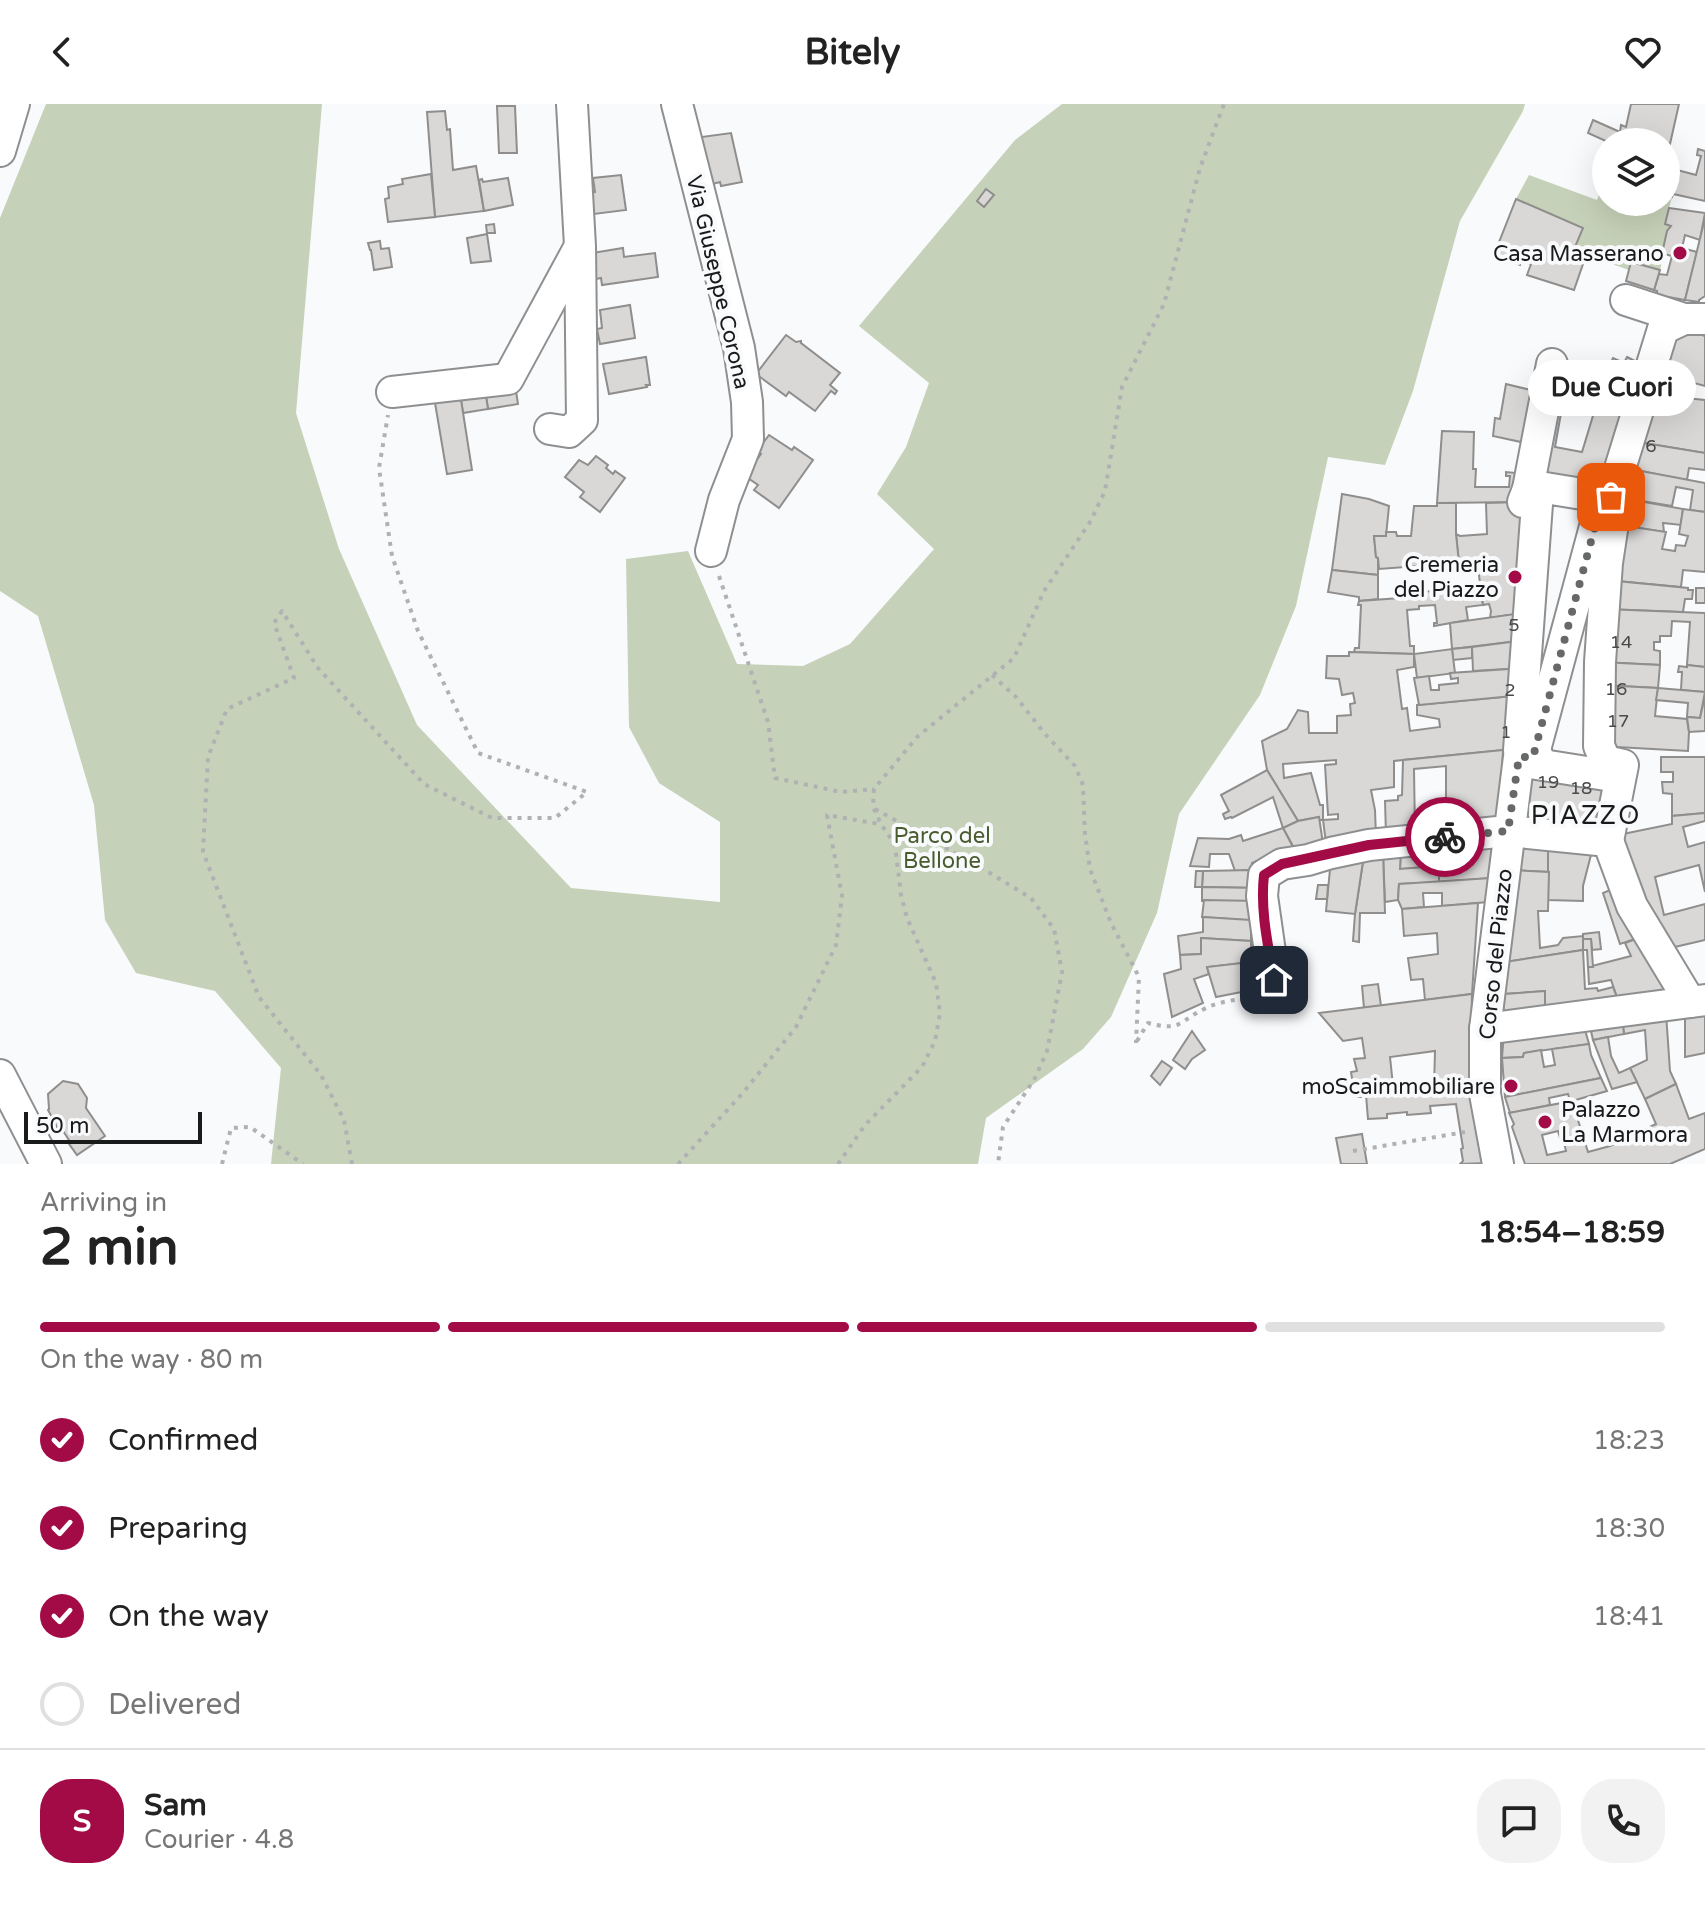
<!DOCTYPE html>
<html lang="en">
<head>
<meta charset="utf-8">
<style>
	:root { --surface:#fff; --page:#f2f2f2; --text:#222; --muted:#767676; --line:#e0e0e0; --accent:#a30b47 }
	body { margin:0; font-family:"Varela Round",sans-serif; background:var(--page); color:var(--text); height:100vh; display:flex; flex-direction:column; font-size:30px; white-space:nowrap }
	* { box-sizing:border-box; margin:0 }
	p { font-size:26px; color:var(--muted) }
	.icon { flex:none; width:44px; height:44px; fill:none; stroke:currentColor; stroke-width:2; stroke-linecap:round; stroke-linejoin:round }
	.map { position:relative; height:1060px; overflow:hidden }
	.drawer { display:flex; flex-direction:column; background:var(--surface); flex:1 }
	.drawer>* { flex:none }
	.buttons { position:absolute; left:1592px; top:24px; display:grid; gap:16px }
	.buttons a { display:grid; place-items:center; width:88px; height:88px; border-radius:50%; background:var(--surface); box-shadow:0 8px 32px #0002; font-size:40px }
	.scale { position:absolute; left:24px; bottom:20px; width:178px; box-sizing:border-box; padding-left:8px; border:4px solid #191a1a; border-top:0; font-size:22px; line-height:28px; white-space:nowrap; color:#191a1a; -webkit-text-stroke:6px #f9fafc; paint-order:stroke }
	.pin { position:absolute; display:grid; place-items:center; width:68px; height:68px; color:#fff; margin:-34px; border-radius:16px; box-shadow:0 4px 12px #0006 }
	.courier { position:absolute; display:grid; place-items:center; width:80px; height:80px; margin:-40px; border:6px solid #a30b47; border-radius:50%; background:#fff; color:#222; box-shadow:0 2px 10px #0007 }
	.bubble { position:absolute; height:56px; border-radius:28px; background:var(--surface); box-shadow:0 8px 32px #0002; font-size:26px; font-weight:800; line-height:56px; text-align:center }
	.overview em { font-style:normal; font-weight:800 }
	.overview div { display:flex; flex-direction:column-reverse }
	.overview { display:flex; align-items:center; justify-content:space-between; height:136px; padding:0 40px }
	h1 { font-size:52px; font-weight:800; line-height:60px }
	.bar { display:grid; grid-template-columns:repeat(4,1fr); gap:12px 8px; align-content:center; height:96px; padding:0 40px }
	.bar i { height:10px; border-radius:6px; background:var(--line) }
	.bar .on { background:var(--accent) }
	.bar p { grid-column:span 4 }
	.line { display:flex; align-items:center; gap:20px; padding:0 40px; border-top:2px solid var(--line) }
	.line div { flex:1 }
	.round { display:grid; place-items:center; flex:none; width:84px; height:84px; border-radius:32px; background:var(--page) }
	ol { padding:0 40px; list-style:none }
	li { display:flex; align-items:center; gap:24px; height:88px }
	li p { margin-inline-start:auto }
	li .icon { padding:8px; border-radius:50%; background:var(--accent); color:#fff; stroke-width:4 }
	li:last-child { color:var(--muted) }
	li i { width:44px; height:44px; border:4px solid var(--line); border-radius:50% }
	header { display:flex; justify-content:space-between; align-items:center; height:104px; padding:0 40px; background:var(--surface); font-size:36px; font-weight:800 }
	.map>svg:first-child { display:block }
	.green { fill:#c6d1b9 }
	.building { fill:#d9d8d6; stroke:#8f8e8d; stroke-width:2; fill-rule:evenodd }
	.lines { fill:none; stroke-linecap:round; stroke-linejoin:round }
	.minor-casing { stroke:#8e8f90; stroke-width:34 }
	.path { stroke:#b0b1b2; stroke-width:4; stroke-dasharray:4 6; stroke-linecap:butt }
	.minor { stroke:#fff; stroke-width:30 }
	.done { stroke:#676869; stroke-width:8; stroke-dasharray:0 14.4 }
	.route { stroke:#a30b47; stroke-width:10 }
	.poi-dot { fill:#a30b47; stroke:#f9fafc; stroke-width:3 }
	.labels { text-anchor:middle; stroke-width:8; stroke-linejoin:round; paint-order:stroke }
	.number-label { font-size:18px; fill:#494a49 }
	.poi-label { font-size:22px; fill:#191a1a; stroke:#f9fafc; text-anchor:end }
	.street-label { font-size:22px; fill:#191a1a; stroke:#f9fafc }
	.park-label { font-size:22px; fill:#495c30; stroke:#f9fafc }
	.quarter-label { font-size:26px; letter-spacing:2px; fill:#191a1a; stroke:#f9fafc }
</style>
</head>
<body>
<header><svg class="icon" aria-label="back" viewBox="0 0 24 24"><path d="M15 5l-7 7 7 7"/></svg>Bitely<svg class="icon" aria-label="heart" viewBox="0 0 24 24"><path d="M12 20l-8-8c-3-5 5-10 8-4 3-6 11-1 8 4z"/></svg></header>
<div class="map">
<svg width="1705" height="1060" viewBox="0 0 1705 1060">
	<rect width="100%" height="100%" fill="#f9fafc"/>
	<!-- green -->
	<g class="green">
		<path d="M46,0H322L296,309L339,445L417,621L571,784L720,798V718L659,679L629,623L626,455L688,447L737,560L803,562L850,540L934,445L877,390L906,343L929,279L859,222L1015,36L1062,0H1525L1523,7L1460,117L1413,287L1385,361L1328,353L1296,502L1260,591L1179,710L1157,809L1111,913L1083,945L986,1014L978,1060H271L281,964L215,887L136,869L105,816L94,701L38,512L0,487V114Z"/>
		<path d="M1529,71L1597,96L1604,77L1606,78V98H1666V91L1672,93L1665,119L1671,122L1660,166L1632,159L1629,166L1574,147L1583,124L1516,95Z"/>
	</g>
	<!-- building -->
	<g class="building">
		<path d="M1631,0H1679L1670,40L1620,28L1621,21L1626,23Z"/>
		<path d="M497,2H515L517,49H499Z"/>
		<path d="M445,7L447,26L450,25L453,66L476,62L484,107L435,113L427,8Z"/>
		<path d="M1593,16L1620,28L1655,38H1608L1588,29Z"/>
		<path d="M731,29L742,78L721,82L720,78L705,82L694,34Z"/>
		<path d="M1606,44V78L1598,76Z"/>
		<path d="M1698,45L1705,47V97L1673,90L1672,93L1666,91V63L1696,71L1701,52L1697,51Z"/>
		<path d="M431,70L435,113L388,118L385,95L389,94L388,83L403,80L402,75Z"/>
		<path d="M621,71L626,106L594,110L591,89L595,88L593,74Z"/>
		<path d="M508,74L513,101L484,107L479,76L482,75L483,78Z"/>
		<path d="M986,85L994,91L984,103L977,97Z"/>
		<path d="M1516,95L1583,124L1570,155L1583,160L1574,186L1527,171L1531,160L1521,157L1520,161L1494,151Z"/>
		<path d="M1669,104L1705,109L1700,136L1685,131L1682,144L1697,148L1685,196L1657,191V187L1654,186L1659,170L1667,171L1672,152L1664,150L1663,145L1667,127L1671,122L1665,120Z"/>
		<path d="M1705,114V192L1699,196V198L1685,196Z"/>
		<path d="M494,120L495,129H487L486,121Z"/>
		<path d="M487,130L491,157L471,159L467,134Z"/>
		<path d="M380,137L381,145L389,144L392,163L374,166L371,146H370L368,139Z"/>
		<path d="M623,144L624,153L655,149L658,173L602,181L601,174L596,175L592,149Z"/>
		<path d="M1631,158L1660,166L1654,186L1626,177Z"/>
		<path d="M630,201L635,234L600,240L597,225L602,224L600,206Z"/>
		<path d="M1678,223L1705,232V282L1687,277L1684,289L1688,290V294L1650,283Z"/>
		<path d="M786,231L796,238L801,237V239L840,269L830,281L837,287L835,290L831,287L815,307L789,288L786,292L756,270Z"/>
		<path d="M646,253L650,281H646L647,283L609,290L603,260Z"/>
		<path d="M1627,253L1635,257L1632,263L1642,268L1607,394L1533,382L1557,270L1599,285L1613,254L1624,259ZM1563,298L1595,305L1582,348L1555,343Z"/>
		<path d="M514,274L518,300L488,305L484,279Z"/>
		<path d="M484,279L488,305L463,309L459,283Z"/>
		<path d="M1506,280L1539,288L1530,340L1493,332L1495,314L1500,315Z"/>
		<path d="M459,283L472,366L447,370L433,287Z"/>
		<path d="M1650,283L1686,294L1705,296V349L1632,337Z"/>
		<path d="M1442,327L1474,328L1473,365H1476L1475,383H1509L1510,372H1506V368L1526,370L1523,398L1437,399Z"/>
		<path d="M769,331L792,346L794,343L813,356L779,404L754,386L758,381L745,372L761,350L757,347Z"/>
		<path d="M1632,337L1705,349V366L1689,364L1687,376L1625,364Z"/>
		<path d="M596,352L608,361L606,364L613,370L615,367L625,374L600,408L580,393L584,388L565,373L579,356L588,361Z"/>
		<path d="M1625,364L1705,379V408L1690,406L1693,386L1676,383L1672,402L1617,393Z"/>
		<path d="M1342,390L1369,395L1389,402L1386,432H1374L1376,453L1378,454V471L1332,466Z"/>
		<path d="M1617,393L1683,405L1681,421L1663,419L1664,428L1613,420Z"/>
		<path d="M1523,398L1529,508L1490,514L1491,507L1489,500L1483,501L1477,457L1459,459L1456,430L1460,432L1487,430L1486,399Z"/>
		<path d="M1437,399H1456V430L1459,459L1379,465L1378,454L1376,453L1374,432H1386V428H1396L1397,432H1411L1414,402H1437Z"/>
		<path d="M1683,405L1705,408V468L1683,466L1681,483L1606,476L1613,420L1666,428L1662,445L1675,447L1676,441L1685,442L1688,432L1679,430Z"/>
		<path d="M1332,466L1378,471V495L1359,497V493L1328,488Z"/>
		<path d="M1606,476L1688,484V486H1693L1692,495H1685L1683,508L1604,505Z"/>
		<path d="M1479,484L1483,501L1466,503L1468,516L1434,522V519H1437L1435,501L1419,502V505L1407,506L1410,542H1414V550L1354,548L1355,544H1359L1361,501H1358L1359,497L1400,494V490L1404,489Z"/>
		<rect x="1696" y="484" width="9" height="15"/>
		<path d="M1604,505L1705,509V563L1687,561L1690,518L1672,517L1671,532H1660V538H1654V546L1660,547V561L1600,558Z"/>
		<path d="M1529,508L1526,536L1452,545L1450,519Z"/>
		<path d="M1526,536L1524,564L1473,567L1472,543Z"/>
		<path d="M1472,543V554L1453,556L1452,545Z"/>
		<path d="M1452,545L1455,569L1417,574L1414,550Z"/>
		<path d="M1349,548L1414,550V563L1397,566L1402,605L1407,604L1410,627L1440,623L1439,615L1417,611V601L1523,591L1519,646H1503L1394,657V683L1371,686L1375,706L1376,733L1326,739L1323,716H1319V713L1298,717L1267,666L1262,637L1287,625L1298,606L1308,608L1309,629H1337V612L1351,611L1350,600L1355,599L1353,589L1342,591L1339,575L1326,574L1327,552H1349ZM1336,656V660L1325,661L1328,711L1338,710V715L1323,716V701H1320L1311,669L1284,674L1283,660Z"/>
		<path d="M1600,558L1660,561L1658,584L1600,581Z"/>
		<path d="M1687,561L1705,563V588L1681,586L1682,568H1678L1679,562L1687,563Z"/>
		<path d="M1524,564L1523,591L1419,601L1414,574L1429,572L1431,586H1439V581L1458,579V574L1451,575L1450,569Z"/>
		<path d="M1600,581L1658,584L1655,612L1687,615L1689,628L1688,647L1599,642Z"/>
		<path d="M1658,584L1705,588L1700,614L1687,613L1688,599L1656,596Z"/>
		<path d="M1705,592V627L1689,628L1687,613L1700,614Z"/>
		<path d="M1503,646L1499,724L1446,728V662L1414,665L1415,729L1386,731L1385,697L1398,696V692L1402,691L1403,656Z"/>
		<path d="M1661,653H1705V709L1672,712V690L1663,689L1662,678H1673V668H1661Z"/>
		<path d="M1530,659L1612,672L1603,730L1520,718Z"/>
		<path d="M1267,666L1298,717L1283,724L1273,693L1232,714L1231,713L1225,715L1223,710L1229,707L1221,691Z"/>
		<path d="M1705,709V717L1683,723L1688,743L1705,738V788L1699,761L1655,773L1664,811L1705,800V836L1666,845L1618,731L1672,720V712Z"/>
		<path d="M1319,713L1324,746L1294,744L1283,724L1298,717Z"/>
		<path d="M1283,724L1293,743L1252,759V766L1235,767L1229,750H1210L1209,763L1190,762L1198,734L1229,735L1241,731L1243,737Z"/>
		<path d="M1515,734L1548,736V768L1511,766Z"/>
		<path d="M1548,736L1593,743L1583,782V797L1548,796Z"/>
		<path d="M1494,738L1491,774L1439,778V772L1453,770L1452,766L1463,765V760L1400,765L1401,744Z"/>
		<path d="M1401,744L1400,765L1439,762V778L1399,780L1398,796L1385,798L1383,749Z"/>
		<path d="M1383,749L1385,809H1360L1359,838L1353,837L1355,810L1364,751Z"/>
		<path d="M1364,751L1355,810L1326,807L1331,755Z"/>
		<path d="M1252,766L1260,784L1202,783L1203,767Z"/>
		<path d="M1511,766L1549,768L1548,807H1538L1540,844L1558,841L1563,834L1583,832V846L1505,858Z"/>
		<path d="M1196,767H1203L1202,783H1195Z"/>
		<path d="M1491,774L1488,798L1442,802V789H1423L1424,803L1402,805L1398,796L1399,780Z"/>
		<path d="M1318,781H1328L1327,795H1316Z"/>
		<path d="M1202,783L1260,784L1259,797H1202Z"/>
		<path d="M1617,783L1641,833L1620,840L1603,789Z"/>
		<path d="M1204,796L1259,797L1258,817L1202,813Z"/>
		<path d="M1478,799L1472,890L1425,896L1423,875L1411,876L1408,854L1438,850L1437,829L1404,832L1402,805Z"/>
		<path d="M1203,813L1251,816V837L1201,834V850L1180,851L1178,832L1203,828Z"/>
		<path d="M1599,828L1601,845L1592,846L1591,835H1583V830Z"/>
		<path d="M1641,833L1670,890L1620,902L1611,876L1589,880L1588,863L1631,852L1625,839Z"/>
		<path d="M1201,834L1251,837V858L1207,863L1209,870L1194,875L1203,899L1172,913L1164,870L1181,865L1180,851L1201,850Z"/>
		<path d="M1583,835H1591L1593,863H1588L1587,846H1583Z"/>
		<path d="M1583,846L1585,885L1597,884L1598,887L1613,883L1620,902L1545,913V887L1504,890L1505,858Z"/>
		<path d="M1259,857L1262,884L1216,893L1207,863Z"/>
		<path d="M1378,880L1381,902L1364,904L1362,882Z"/>
		<path d="M1545,887V913L1503,919L1504,890Z"/>
		<path d="M1472,890L1470,984L1430,989L1429,984L1434,983L1435,947L1390,953L1394,991H1361V993H1355L1351,968L1357,967L1354,955L1365,954L1362,934L1343,937L1319,909Z"/>
		<path d="M1705,904V949L1685,953V906Z"/>
		<path d="M1666,909L1670,967L1676,980L1645,995L1630,964L1647,956L1645,926L1624,930L1622,914Z"/>
		<path d="M1622,914L1624,930L1593,936L1589,918Z"/>
		<path d="M1583,919L1589,940L1524,949L1523,953L1502,954L1504,927Z"/>
		<path d="M1192,927L1205,946L1192,955L1185,965L1173,956Z"/>
		<path d="M1608,933L1611,952L1619,969L1630,964L1637,978L1612,985L1593,936Z"/>
		<path d="M1589,940L1591,951L1601,974L1505,993L1502,954L1523,953L1524,949L1541,946L1544,963L1555,961L1552,945Z"/>
		<path d="M1162,957L1172,964L1160,981L1151,972Z"/>
		<path d="M1601,974L1607,987L1572,997H1570L1568,990L1549,994L1550,1001L1510,1009L1505,993Z"/>
		<path d="M63,977L78,980L87,994L86,1004L105,1032L77,1051L67,1037L69,1036L61,1024L58,1025L48,1006L49,1005L48,990Z"/>
		<path d="M1676,980L1689,1015L1705,1009V1045L1670,1060H1525L1512,1023L1514,1020L1509,1009L1572,997L1588,1048L1610,1042L1656,1020L1645,995ZM1558,1027L1560,1034H1563L1566,1047L1547,1051L1542,1031Z"/>
		<path d="M1470,984L1469,986L1476,985L1487,1059L1460,1060L1463,1057L1461,1045L1463,1044L1456,1000L1430,1002L1431,1009L1407,1011V1008L1387,1010V1014L1368,1015L1366,991L1430,989Z"/>
		<path d="M1362,1030L1367,1060H1341L1336,1034Z"/>
	</g>
	<g class="lines">
		<defs>
			<g id="minor">
				<path d="M677,0L739,244L747,298L748,335L724,396L711,447"/>
				<path d="M0,47L14,0"/>
				<path d="M1626,196L1684,215"/>
				<path d="M392,288L508,275L579,144"/>
				<path d="M550,325L569,328L582,316L580,142L572,0"/>
				<path d="M1533,382L1607,394L1617,393L1607,459L1600,558L1599,642L1612,672L1530,659L1521,653L1519,646L1537,400L1523,398L1528,385Z"/>
				<path d="M1528,385L1552,260"/>
				<path d="M1533,653L1600,404L1610,397L1663,225L1684,215H1705"/>
				<path d="M1608,737L1623,661L1614,659"/>
				<path d="M1274,876L1262,792L1264,771L1282,760L1308,756L1331,749L1369,741L1437,734L1508,727L1608,737L1632,802L1690,898"/>
				<path d="M1485,925L1705,896"/>
				<path d="M0,971L46,1060"/>
				<path d="M1498,1060L1485,990V925L1519,653H1538"/>
			</g>
		</defs>
		<!-- minor casing -->
		<use href="#minor" class="minor-casing"/>
		<!-- path -->
		<g class="path">
			<path d="M719,472L768,618L775,674L841,688L874,685"/>
			<path d="M992,571L1016,593L1045,630L1075,662L1083,681L1085,730L1090,765L1111,819L1139,873L1136,939"/>
			<path d="M875,705L975,760L1031,794L1054,825L1062,868L1047,947L1035,974L1003,1023L998,1060"/>
			<path d="M1137,937L1148,919C1183,928 1178,917 1206,904C1220,897 1240,895 1255,894"/>
			<path d="M1353,1047L1465,1028"/>
			<path d="M222,1060L231,1024L250,1023L303,1060"/>
			<path d="M352,1060L344,1016L321,971L259,893L203,748L208,653L227,605L294,574L274,519L282,507L318,564L424,680L492,714H555L587,688L478,649L418,527L392,452L379,364L388,311"/>
			<path d="M678,1060L742,990L796,923L836,841L842,792L827,711L879,720"/>
			<path d="M838,1060L865,1021L922,963L935,937L940,909L936,879L907,814L901,791L895,741L881,720L873,703L874,685L917,633L1014,554L1044,487L1090,418L1105,387L1122,283L1164,200L1200,64L1224,0"/>
		</g>
		<!-- minor -->
		<use href="#minor" class="minor"/>
	</g>
	<g class="lines">
		<!-- done -->
		<path class="done" d="M1445,733L1508,727L1519,653H1533L1600,404L1610,397L1611,393"/>
		<!-- route -->
		<path class="route" d="M1274,876C1268,841 1260,806 1264,771L1282,760L1369,741L1445,733"/>
	</g>
	<!-- markers -->
	<g class="poi-dot">
		<circle cx="1680" cy="149" r="8"/>
		<circle cx="1515" cy="473" r="8"/>
		<circle cx="1511" cy="982" r="8"/>
		<circle cx="1545" cy="1018" r="8"/>
	</g>
	<g class="labels">
		<!-- number labels -->
		<g class="number-label">
			<text x="1651" y="348">6</text>
			<text x="1514" y="527">5</text>
			<text x="1621" y="544">14</text>
			<text x="1616" y="591">16</text>
			<text x="1510" y="592">2</text>
			<text x="1618" y="623">17</text>
			<text x="1506" y="634">1</text>
			<text x="1548" y="684">19</text>
			<text x="1581" y="690">18</text>
		</g>
		<!-- poi labels -->
		<g class="poi-label">
			<text x="1664" y="157">Casa Masserano</text>
			<text x="1499" y="468">Cremeria<tspan x="1499" dy="25">del Piazzo</tspan></text>
			<text x="1495" y="990">moScaimmobiliare</text>
			<text x="1561" y="1013" text-anchor="start">Palazzo<tspan x="1561" dy="25">La Marmora</tspan></text>
		</g>
		<!-- street labels -->
		<g class="street-label">
			<text transform="translate(719 178) rotate(77)" y="8">Via Giuseppe Corona</text>
			<text transform="translate(1495 850) rotate(-84)" y="8">Corso del Piazzo</text>
		</g>
		<!-- park labels -->
		<g class="park-label">
			<text x="942" y="739">Parco del<tspan x="942" dy="25">Bellone</tspan></text>
		</g>
		<!-- quarter labels -->
		<g class="quarter-label">
			<text x="1586" y="720">PIAZZO</text>
		</g>
	</g>
</svg>
<div class="buttons">
<a><svg class="icon" aria-label="layers" viewBox="0 0 24 24"><path d="M12 4l9 5-9 5-9-5zM3 14l9 5 9-5"/></svg></a>
</div>
<div class="scale">50 m</div>
<div class="pin" style="left:1611px;top:393px;background:#ea580c"><svg class="icon" aria-label="bag" viewBox="0 0 24 24"><path d="M5 8h14l-1 12H6zM9 8a3 3 0 0 1 6 0"/></svg></div>
<div class="pin" style="left:1274px;top:876px;background:#1f2937"><svg class="icon" aria-label="home" viewBox="0 0 24 24"><path d="M3 11l9-7 9 7M6 9v11h12V9"/></svg></div>
<div class="courier" style="left:1445px;top:733px"><svg class="icon" aria-label="bike" viewBox="0 0 24 24"><circle cx="6" cy="16" r="4"/><circle cx="18" cy="16" r="4"/><path d="M6 16l4-8h5l3 8M10 8l3 8H6M13 5h3"/></svg></div>
<div class="bubble" style="left:1528px;top:256px;width:168px">Due Cuori</div>
</div>
<section class="drawer">
<div class="overview"><div><h1>2 min</h1><p>Arriving in</p></div><em>18:54–18:59</em></div>
<div class="bar"><i class="on"></i><i class="on"></i><i class="on"></i><i></i><p>On the way · 80 m</p></div>
<ol>
<li><svg class="icon" aria-label="check" viewBox="0 0 24 24"><path d="M5 12l5 5 9-10"/></svg>Confirmed<p>18:23</p></li>
<li><svg class="icon" aria-label="check" viewBox="0 0 24 24"><path d="M5 12l5 5 9-10"/></svg>Preparing<p>18:30</p></li>
<li><svg class="icon" aria-label="check" viewBox="0 0 24 24"><path d="M5 12l5 5 9-10"/></svg>On the way<p>18:41</p></li>
<li><i></i>Delivered</li>
</ol>
<div class="line" style="height:144px"><b class="round" style="background:var(--accent);color:#fff">S</b><div><b>Sam</b><p>Courier · 4.8</p></div><a class="round"><svg class="icon" aria-label="chat" viewBox="0 0 24 24"><path d="M4 5h16v11H9l-5 4z"/></svg></a><a class="round"><svg class="icon" aria-label="phone" viewBox="0 0 24 24"><path d="M5 4h4l2 5-3 2q2 4 5 5l2-3 5 2v4C11 20 4 13 5 4z"/></svg></a></div>
</section>
</body>
</html>
